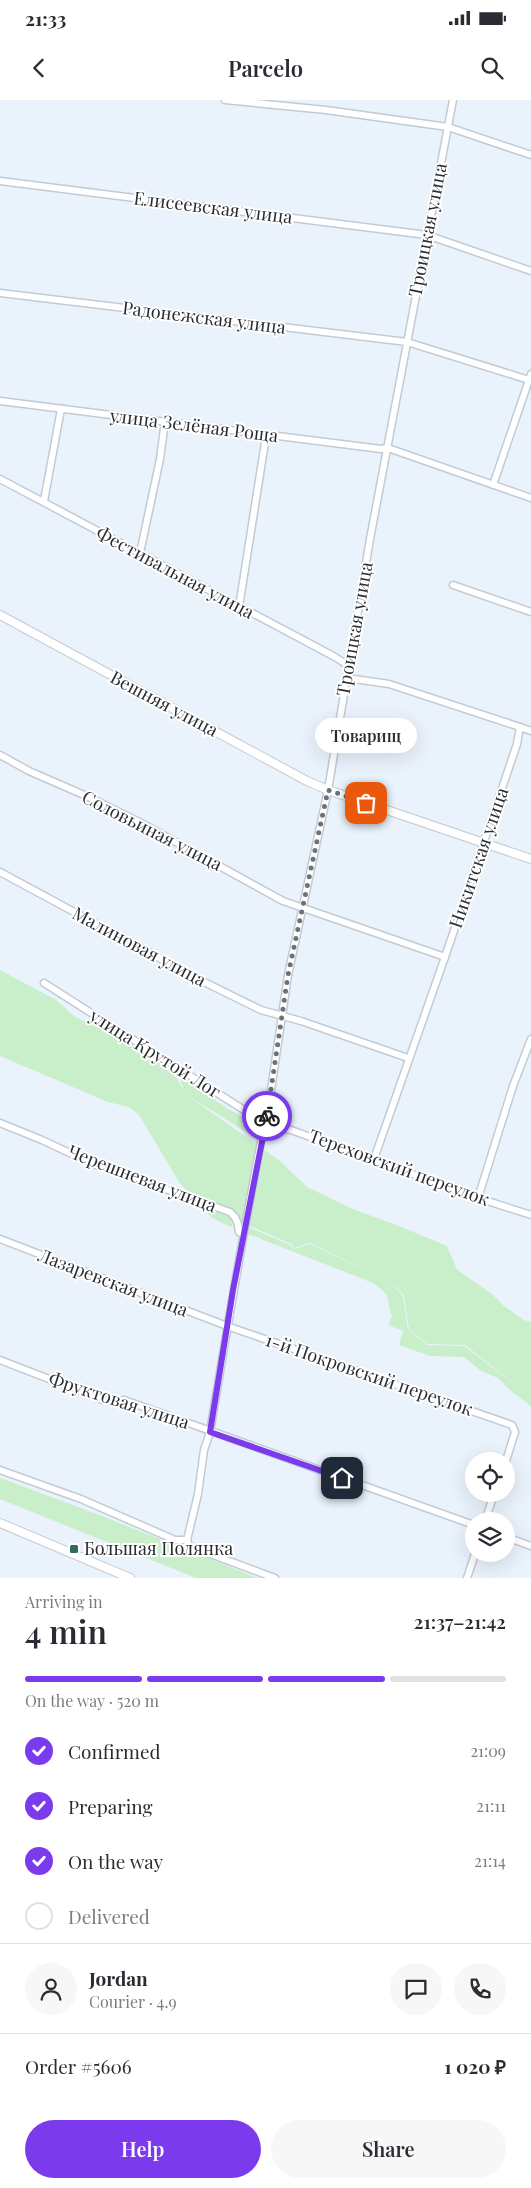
<!DOCTYPE html>
<html lang="en">
<head>
<meta charset="utf-8">
<style>
	:root { --surface:#fff; --page:#f7f7f7; --text:#2b2b33; --muted:#7c7c81; --line:#e1e1e2; --accent:#7c3aed }
	body { margin:0; font-family:"Playfair Display",serif; background:var(--page); color:var(--text); height:100vh; display:flex; flex-direction:column; font-size:19px; white-space:nowrap }
	* { box-sizing:border-box; margin:0 }
	p { font-size:16px; color:var(--muted) }
	.icon { flex:none; width:28px; height:28px; fill:none; stroke:currentColor; stroke-width:2; stroke-linecap:round; stroke-linejoin:round }
	.map { position:relative; height:1478px; overflow:hidden }
	.side { display:flex; flex-direction:column; background:var(--surface); flex:1 }
	.side>* { flex:none }
	.tools { position:absolute; left:465px; top:1352px; display:grid; gap:10px }
	.tools a { display:grid; place-items:center; width:50px; height:50px; border-radius:50%; background:var(--surface); box-shadow:0 5px 20px #0002; font-size:25px }
	.pin { position:absolute; display:grid; place-items:center; width:42px; height:42px; color:#fff; margin:-21px; border-radius:10px; box-shadow:0 2px 8px #0006 }
	.courier { position:absolute; display:grid; place-items:center; width:50px; height:50px; margin:-25px; border:4px solid #7c3aed; border-radius:50%; background:#fff; color:#222; box-shadow:0 1px 6px #0007 }
	.bubble { position:absolute; height:35px; border-radius:18px; background:var(--surface); box-shadow:0 5px 20px #0002; font-size:16px; font-weight:600; line-height:35px; text-align:center }
	.overview em { font-style:normal; font-weight:600 }
	.overview div { display:flex; flex-direction:column-reverse }
	.overview { display:flex; align-items:center; justify-content:space-between; height:85px; padding:0 25px }
	h1 { font-size:32px; font-weight:600; line-height:38px }
	.bar { display:grid; grid-template-columns:repeat(4,1fr); gap:8px 5px; align-content:center; height:60px; padding:0 25px }
	.bar i { height:6px; border-radius:4px; background:var(--line) }
	.bar .current { background:var(--accent) }
	.bar p { grid-column:span 4 }
	.line { display:flex; align-items:center; gap:12px; padding:0 25px; border-top:1px solid var(--line) }
	.line div { flex:1 }
	.round { display:grid; place-items:center; flex:none; width:52px; height:52px; border-radius:26px; background:var(--page) }
	ol { padding:0 25px; list-style:none }
	li { display:flex; align-items:center; gap:15px; height:55px }
	li p { margin-inline-start:auto }
	li .icon { padding:5px; border-radius:50%; background:var(--accent); color:#fff; stroke-width:4 }
	li:last-child { color:var(--muted) }
	li i { width:28px; height:28px; border:2px solid var(--line); border-radius:50% }
	.action { display:flex; gap:10px; margin-top:auto; padding:10px 25px }
	.action a { flex:1; height:58px; border-radius:30px; background:var(--accent); color:#fff; font-size:20px; font-weight:600; line-height:58px; text-align:center }
	.action a+a { background:var(--page); color:var(--text) }
	.status { display:flex; justify-content:space-between; align-items:center; height:35px; padding:0 25px; background:var(--surface); direction:ltr }
	.status svg { height:14px; fill:currentColor }
	header { display:flex; justify-content:space-between; align-items:center; height:65px; padding:0 25px; background:var(--surface); font-size:22px; font-weight:600 }
	.map>svg:first-child { display:block }
	.green { fill:#c8eeca }
	.lines { fill:none; stroke-linecap:round; stroke-linejoin:round }
	.minor-casing { stroke:#c2cbd4; stroke-width:9 }
	.tertiary-casing { stroke:#c2cbd4; stroke-width:10 }
	.minor { stroke:#fff; stroke-width:6 }
	.tertiary { stroke:#fff; stroke-width:8 }
	.done { stroke:#6d7277; stroke-width:5; stroke-dasharray:0 9 }
	.route { stroke:#7c3aed; stroke-width:6 }
	.poi-dot { fill:#2a6e60; stroke:#fff; stroke-width:2 }
	.labels { text-anchor:middle; stroke-width:4; stroke-linejoin:round; paint-order:stroke }
	.street-label { font-size:18px; fill:#2a2d30; stroke:#fff }
	.poi-label { font-size:18px; fill:#2a2d30; stroke:#fff; text-anchor:start }
</style>
</head>
<body>
<div class="status"><b>21:33</b><svg viewBox="0 0 49 12"><path d="M0 12V9h3v3zM5 12V6h3v6zM10 12V3h3v9zM15 12V0h3v12zM26 1h20v11H26zM47 4h2v5h-2z"/></svg></div>
<header><svg class="icon" aria-label="back" viewBox="0 0 24 24"><path d="M15 5l-7 7 7 7"/></svg>Parcelo<svg class="icon" aria-label="search" viewBox="0 0 24 24"><circle cx="10" cy="10" r="6"/><path d="M15 15l6 6"/></svg></header>
<div class="map">
<svg width="531" height="1478" viewBox="0 0 531 1478">
	<rect width="100%" height="100%" fill="#eaf3fc"/>
	<!-- green -->
	<g class="green">
		<path d="M0,870L56,900L75,917L124,939L162,965V978L163,966L177,978L184,992L179,975L228,1009L251,1021L249,1034L187,995L280,1061L307,1087L355,1110L394,1124L447,1146L457,1170L491,1193L504,1206L524,1220L531,1222V1306L512,1292L498,1278L481,1271L464,1257L430,1256L399,1245L403,1231L388,1225L392,1216C385,1197 393,1197 373,1183L233,1128L237,1122L290,1145L294,1149L310,1144L389,1181L403,1196L408,1229L427,1245L464,1246L529,1295L465,1245L427,1244L409,1229L404,1195L389,1181L310,1143L294,1148L291,1144L236,1120L231,1127L212,1118L179,1082L139,1015L129,1007L108,1002L0,956Z"/>
		<path d="M0,1378L97,1414L258,1478H196L0,1399Z"/>
	</g>
	<g class="lines">
		<defs>
			<g id="minor">
				<path d="M225,0L326,10L448,27L531,55"/>
				<path d="M0,81L427,135L531,171"/>
				<path d="M0,193L407,242L529,280"/>
				<path d="M0,301L381,349L388,348L531,398"/>
				<path d="M0,379L335,557L349,566"/>
				<path d="M493,385L531,274"/>
				<path d="M44,401L61,309"/>
				<path d="M140,453L160,359L165,321"/>
				<path d="M453,485L531,512"/>
				<path d="M239,507L266,336"/>
				<path d="M347,578L389,584L520,627L517,644L445,857L374,1059"/>
				<path d="M520,627L531,631"/>
				<path d="M0,655L29,671L91,698L143,724L283,801L445,857"/>
				<path d="M0,772L198,879L261,910L301,921L408,958"/>
				<path d="M44,883L266,1024L291,1030L478,1098L531,1115"/>
				<path d="M0,1023L42,1040L93,1064L230,1112C237,1118 238,1123 239,1132L244,1135"/>
				<path d="M478,1098L513,986L531,939"/>
				<path d="M0,1139L227,1226L512,1325L515,1332L506,1361"/>
				<path d="M0,1260L103,1300L115,1302L124,1300L474,1425"/>
				<path d="M0,1370L81,1399L175,1440H187L189,1446L275,1478"/>
				<path d="M485,1421L494,1394"/>
				<path d="M506,1437L531,1446"/>
				<path d="M187,1440L198,1394L204,1350L210,1332C226,1235 242,1138 261,1042L266,1024L288,875L328,690L370,439L453,0"/>
				<path d="M467,1478L475,1454"/>
			</g>
			<g id="tertiary">
				<path d="M0,515L307,681L328,690L531,759"/>
				<path d="M0,1423L130,1478"/>
			</g>
		</defs>
		<!-- minor casing -->
		<use href="#minor" class="minor-casing"/>
		<!-- tertiary casing -->
		<use href="#tertiary" class="tertiary-casing"/>
		<!-- minor -->
		<use href="#minor" class="minor"/>
		<!-- tertiary -->
		<use href="#tertiary" class="tertiary"/>
	</g>
	<g class="lines">
		<!-- done -->
		<path class="done" d="M267,1016L288,875L328,690L366,703"/>
		<!-- route -->
		<path class="route" d="M267,1016L233,1190L210,1332L342,1378"/>
	</g>
	<!-- markers -->
	<rect class="poi-dot" x="69" y="1444" width="10" height="10" rx="2.5"/>
	<g class="labels">
		<!-- street labels -->
		<g class="street-label">
			<text transform="translate(213 108) rotate(7)" y="6">Елисеевская улица</text>
			<text transform="translate(428 130) rotate(-79)" y="6">Троицкая улица</text>
			<text transform="translate(204 218) rotate(7)" y="6">Радонежская улица</text>
			<text transform="translate(194 326) rotate(7)" y="6">улица Зелёная Роща</text>
			<text transform="translate(175 473) rotate(28)" y="6">Фестивальная улица</text>
			<text transform="translate(355 529) rotate(-80)" y="6">Троицкая улица</text>
			<text transform="translate(164 604) rotate(28)" y="6">Вешняя улица</text>
			<text transform="translate(152 731) rotate(27)" y="6">Соловьиная улица</text>
			<text transform="translate(479 758) rotate(-71)" y="6">Никитская улица</text>
			<text transform="translate(139 847) rotate(28)" y="6">Малиновая улица</text>
			<text transform="translate(155 954) rotate(32)" y="6">улица Крутой Лог</text>
			<text transform="translate(399 1068) rotate(20)" y="6">Тереховский переулок</text>
			<text transform="translate(142 1079) rotate(21)" y="6">Черешневая улица</text>
			<text transform="translate(113 1183) rotate(21)" y="6">Лазаревская улица</text>
			<text transform="translate(369 1275) rotate(19)" y="6">1-й Покровский переулок</text>
			<text transform="translate(119 1301) rotate(18)" y="6">Фруктовая улица</text>
		</g>
		<!-- poi labels -->
		<g class="poi-label">
			<text x="84" y="1455">Большая Полянка</text>
		</g>
	</g>
</svg>
<div class="tools">
<a><svg class="icon" aria-label="locate" viewBox="0 0 24 24"><circle cx="12" cy="12" r="6"/><path d="M12 2v4M12 18v4M2 12h4M18 12h4"/></svg></a>
<a><svg class="icon" aria-label="layers" viewBox="0 0 24 24"><path d="M12 4l9 5-9 5-9-5zM3 14l9 5 9-5"/></svg></a>
</div>
<div class="pin" style="left:366px;top:703px;background:#ea580c"><svg class="icon" aria-label="bag" viewBox="0 0 24 24"><path d="M5 8h14l-1 12H6zM9 8a3 3 0 0 1 6 0"/></svg></div>
<div class="pin" style="left:342px;top:1378px;background:#1f2937"><svg class="icon" aria-label="home" viewBox="0 0 24 24"><path d="M3 11l9-7 9 7M6 9v11h12V9"/></svg></div>
<div class="courier" style="left:267px;top:1016px"><svg class="icon" aria-label="bike" viewBox="0 0 24 24"><circle cx="6" cy="16" r="4"/><circle cx="18" cy="16" r="4"/><path d="M6 16l4-8h5l3 8M10 8l3 8H6M13 5h3"/></svg></div>
<div class="bubble" style="left:315px;top:618px;width:102px">Товарищ</div>
</div>
<section class="side">
<div class="overview"><div><h1>4 min</h1><p>Arriving in</p></div><em>21:37–21:42</em></div>
<div class="bar"><i class="current"></i><i class="current"></i><i class="current"></i><i></i><p>On the way · 520 m</p></div>
<ol>
<li><svg class="icon" aria-label="check" viewBox="0 0 24 24"><path d="M5 12l5 5 9-10"/></svg>Confirmed<p>21:09</p></li>
<li><svg class="icon" aria-label="check" viewBox="0 0 24 24"><path d="M5 12l5 5 9-10"/></svg>Preparing<p>21:11</p></li>
<li><svg class="icon" aria-label="check" viewBox="0 0 24 24"><path d="M5 12l5 5 9-10"/></svg>On the way<p>21:14</p></li>
<li><i></i>Delivered</li>
</ol>
<div class="line" style="height:90px"><a class="round"><svg class="icon" aria-label="person" viewBox="0 0 24 24"><circle cx="12" cy="8" r="4"/><path d="M4 21q1-7 8-7t8 7"/></svg></a><div><b>Jordan</b><p>Courier · 4.9</p></div><a class="round"><svg class="icon" aria-label="chat" viewBox="0 0 24 24"><path d="M4 5h16v11H9l-5 4z"/></svg></a><a class="round"><svg class="icon" aria-label="phone" viewBox="0 0 24 24"><path d="M5 4h4l2 5-3 2q2 4 5 5l2-3 5 2v4C11 20 4 13 5 4z"/></svg></a></div>
<div class="line" style="height:65px"><div>Order #5606</div><b>1 020 ₽</b></div>
<div class="action"><a>Help</a><a>Share</a></div>
</section>
</body>
</html>
